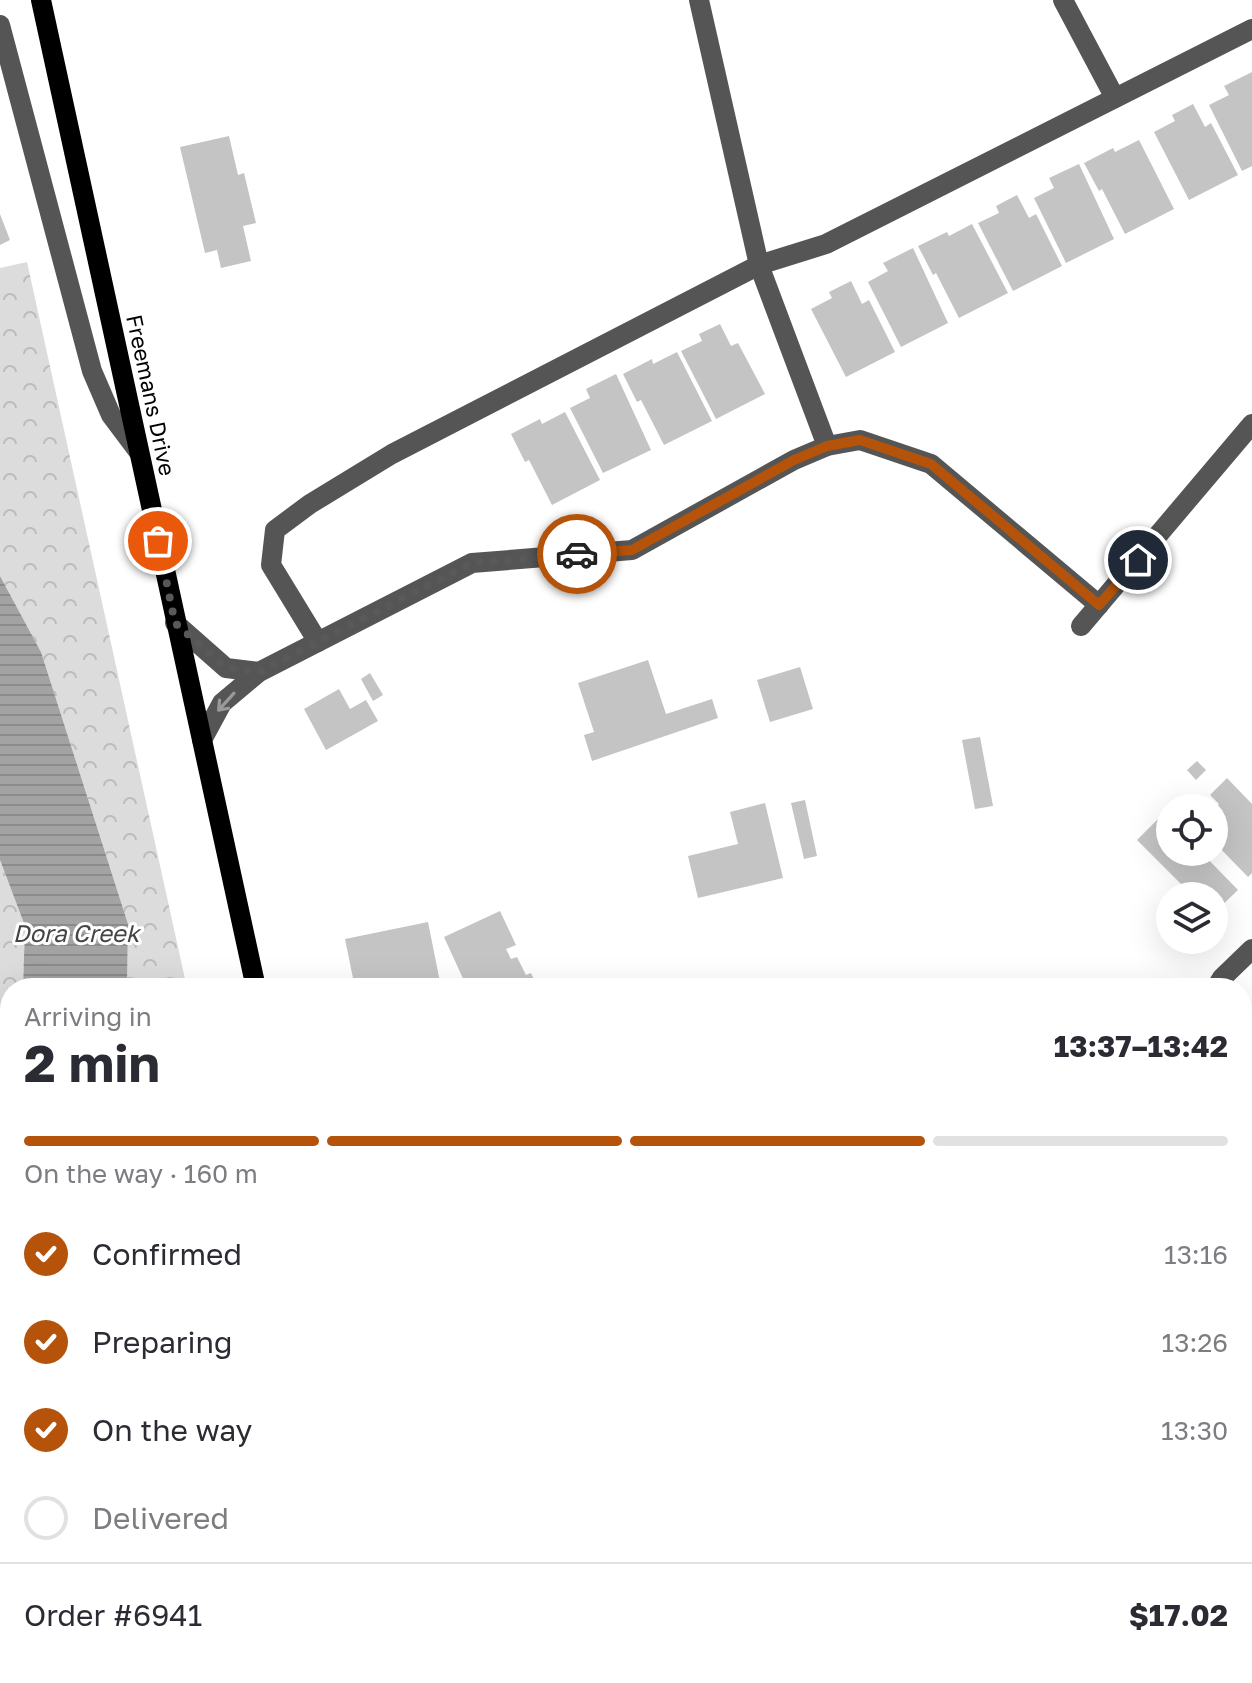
<!DOCTYPE html>
<html lang="en">
<head>
<meta charset="utf-8">
<style>
	:root { --surface:#fff; --page:#f2f2f3; --text:#2b2b33; --muted:#7c7c81; --line:#e1e1e2; --accent:#b45309 }
	body { margin:0; font-family:"Golos Text",sans-serif; background:var(--page); color:var(--text); height:100vh; display:flex; flex-direction:column; font-size:30px; white-space:nowrap }
	* { box-sizing:border-box; margin:0 }
	p { font-size:26px; color:var(--muted) }
	.icon { flex:none; width:44px; height:44px; fill:none; stroke:currentColor; stroke-width:2; stroke-linecap:round; stroke-linejoin:round }
	.map { position:relative; flex:1; overflow:hidden }
	.drawer { position:absolute; left:0px; top:978px; width:1252px; height:706px; display:flex; flex-direction:column; background:var(--surface); border-radius:32px 32px 0 0; box-shadow:0 8px 32px #0002 }
	.drawer>* { flex:none }
	.controls { position:absolute; left:1156px; top:794px; display:grid; gap:16px }
	.controls a { display:grid; place-items:center; width:72px; height:72px; border-radius:50%; background:var(--surface); box-shadow:0 8px 32px #0002; font-size:40px }
	.pin { position:absolute; display:grid; place-items:center; width:68px; height:68px; color:#fff; margin:-34px; border:4px solid #fff; border-radius:50%; box-shadow:0 2px 8px #0007 }
	.courier { position:absolute; display:grid; place-items:center; width:80px; height:80px; margin:-40px; border:6px solid #b45309; border-radius:50%; background:#fff; color:#222; box-shadow:0 2px 10px #0007 }
	.head em { font-style:normal; font-weight:700 }
	.head div { display:flex; flex-direction:column-reverse }
	.head { display:flex; align-items:center; justify-content:space-between; height:136px; padding:0 24px }
	h1 { font-size:52px; font-weight:700; line-height:60px }
	.bar { display:grid; grid-template-columns:repeat(4,1fr); gap:12px 8px; align-content:center; height:96px; padding:0 24px }
	.bar i { height:10px; border-radius:6px; background:var(--line) }
	.bar .current { background:var(--accent) }
	.bar p { grid-column:span 4 }
	.line { display:flex; align-items:center; gap:20px; padding:0 24px; border-top:2px solid var(--line) }
	.line div { flex:1 }
	ol { padding:0 24px; list-style:none }
	li { display:flex; align-items:center; gap:24px; height:88px }
	li p { margin-inline-start:auto }
	li .icon { padding:8px; border-radius:50%; background:var(--accent); color:#fff; stroke-width:4 }
	li:last-child { color:var(--muted) }
	li i { width:44px; height:44px; border:4px solid var(--line); border-radius:50% }
	.map>svg:first-child { display:block }
	.forest { fill:url(#forest-crowns) }
	.water { fill:url(#water-rules) }
	.building { fill:#c4c4c4 }
	.lines { fill:none; stroke-linecap:round; stroke-linejoin:round }
	.minor { stroke:#555; stroke-width:20 }
	.major { stroke:#000; stroke-width:20 }
	.oneway { stroke:#999 }
	.done { stroke:#595959; stroke-width:8; stroke-dasharray:0 14.4 }
	.route { stroke:#b45309; stroke-width:10 }
	.labels { text-anchor:middle; stroke-width:6; stroke-linejoin:round; paint-order:stroke }
	.street-label { font-size:22px; fill:#000; stroke:#fff }
	.water-label { font-size:24px; font-style:italic; fill:#444; stroke:#fff }
</style>
</head>
<body>
<div class="map">
<svg width="1252" height="1683" viewBox="0 0 1252 1683">
	<defs>
		<pattern id="forest-crowns" width="20" height="18" patternUnits="userSpaceOnUse" patternTransform="scale(2)"><rect width="20" height="18" fill="#dcdcdc"/><path d="M2 6a3 3 0 1 1 6 0M12 15a3 3 0 1 1 6 0" fill="none" stroke="#bbb"/></pattern>
		<pattern id="water-rules" width="6" height="5" patternUnits="userSpaceOnUse" patternTransform="scale(2)"><rect width="6" height="5" fill="#a3a3a3"/><path d="M0 2.5h6" fill="none" stroke="#8b8b8b"/></pattern>
	</defs>
	<rect width="100%" height="100%" fill="#fff"/>
	<!-- forest -->
	<g class="forest">
		<path d="M27,262L187,988H127L128,924L41,652L0,576V268Z"/>
		<path d="M0,860L25,926L23,988H10V1114L0,1123Z"/>
		<path d="M10,1248V1347H0V1255Z"/>
		<path d="M502,1674H1049L1054,1683H500Z"/>
	</g>
	<!-- water -->
	<g class="water">
		<path d="M0,576L41,652L128,924L127,988H23L25,926L0,860Z"/>
		<path d="M10,1114V1248L0,1255V1123Z"/>
	</g>
	<!-- building -->
	<g class="building">
		<path d="M1252,72V166L1242,171L1209,105L1229,95L1224,86Z"/>
		<path d="M1193,104L1205,127L1211,123L1238,175L1189,200L1154,132L1175,121L1172,115Z"/>
		<path d="M229,136L238,175L244,173L256,223L243,226L251,261L221,268L217,250L205,253L180,147Z"/>
		<path d="M1139,140L1174,209L1125,234L1102,189L1099,191L1084,163L1113,148L1115,152Z"/>
		<path d="M1079,164L1114,239L1066,263L1034,198L1054,188L1049,178Z"/>
		<path d="M1017,195L1029,218L1036,214L1062,266L1013,291L978,223L999,213L996,206Z"/>
		<path d="M0,214L10,240L0,245Z"/>
		<path d="M972,224L1008,293L959,318L936,273L933,275L918,246L947,232L949,236Z"/>
		<path d="M913,248L948,323L901,347L868,282L888,271L883,263Z"/>
		<path d="M851,281L862,304L869,300L895,352L846,377L811,309L832,298L829,292Z"/>
		<path d="M720,324L731,346L738,343L765,394L716,419L681,351L702,341L699,334Z"/>
		<path d="M677,352L712,421L664,445L641,400L637,402L623,374L652,359L653,364Z"/>
		<path d="M616,374L651,450L603,473L570,408L590,398L586,389Z"/>
		<path d="M565,412L600,480L552,505L529,460L525,462L511,434L540,419L542,424Z"/>
		<path d="M648,660L666,714L712,699L718,718L592,761L584,735L594,732L578,683Z"/>
		<path d="M800,667L813,709L770,722L757,680Z"/>
		<path d="M370,673L383,695L373,701L361,679Z"/>
		<path d="M339,689L350,709L366,700L378,721L326,750L304,709Z"/>
		<path d="M980,737L993,806L975,809L962,740Z"/>
		<path d="M1197,761L1206,770L1196,780L1187,770Z"/>
		<path d="M1227,778L1252,804V873L1248,877L1214,842V810L1219,804L1210,795Z"/>
		<path d="M805,800L817,856L804,859L791,803Z"/>
		<path d="M765,803L783,878L698,898L688,856L738,844L730,812Z"/>
		<path d="M1163,814L1170,821V852H1201L1238,890L1214,913V896H1185L1189,892L1137,840Z"/>
		<path d="M500,911L516,945L506,949L511,959L517,957L526,975L531,973L538,988H472L470,984L466,985L444,937Z"/>
		<path d="M428,922L441,987L355,988L345,939Z"/>
		<path d="M1252,1030V1088L1242,1083V1065L1245,1059L1242,1057V1048Z"/>
		<path d="M1252,1128V1196L1244,1197L1242,1155H1245L1242,1130Z"/>
		<path d="M1242,1541L1252,1547V1598L1242,1592Z"/>
		<path d="M375,1674H437L455,1677L454,1683H373Z"/>
		<path d="M5,1677L87,1679V1683H4Z"/>
	</g>
	<g class="lines">
		<!-- minor -->
		<g class="minor">
			<path d="M699,0L759,265L827,446"/>
			<path d="M1063,0L1115,98"/>
			<path d="M0,25L92,371L111,415L138,451"/>
			<path d="M175,623L226,668L259,672"/>
			<path d="M1081,626L1252,424"/>
			<path d="M318,642L271,565L275,530L310,504L392,454L759,265L826,244L1252,29"/>
			<path d="M202,740L222,703L259,672L472,563L632,550L794,460L827,446L860,440L931,464L1099,605"/>
			<path d="M1216,988L1222,978L1252,949"/>
			<path d="M1242,1319L1252,1339"/>
			<path d="M1242,1420L1252,1412"/>
		</g>
		<!-- major -->
		<g class="major">
			<path d="M41,0L256,988"/>
			<path d="M278,1683L280,1674"/>
		</g>
	</g>
	<!-- one-way arrows -->
	<defs><path id="oneway-shaft" d="M-6 0H5M1.5-3L5.5 0L1.5 3" fill="none" stroke-width="1.6" stroke-linecap="round" stroke-linejoin="round" transform="scale(2)"/></defs>
	<use class="oneway" href="#oneway-shaft" transform="translate(226 702) rotate(132)"/>
	<g class="lines">
		<!-- done -->
		<path class="done" d="M158,541L175,623L226,668L259,672L472,563L577,554"/>
		<!-- route -->
		<path class="route" d="M577,554L632,550L794,460L827,446L860,440L931,464L1099,605L1138,560"/>
	</g>
	<g class="labels">
		<!-- street labels -->
		<g class="street-label">
			<text transform="translate(151 395) rotate(78)" y="8">Freemans Drive</text>
		</g>
		<!-- water labels -->
		<g class="water-label">
			<text x="76" y="942">Dora Creek</text>
		</g>
	</g>
</svg>
<div class="controls">
<a><svg class="icon" aria-label="locate" viewBox="0 0 24 24"><circle cx="12" cy="12" r="6"/><path d="M12 2v4M12 18v4M2 12h4M18 12h4"/></svg></a>
<a><svg class="icon" aria-label="layers" viewBox="0 0 24 24"><path d="M12 4l9 5-9 5-9-5zM3 14l9 5 9-5"/></svg></a>
</div>
<div class="pin" style="left:158px;top:541px;background:#ea580c"><svg class="icon" aria-label="bag" viewBox="0 0 24 24"><path d="M5 8h14l-1 12H6zM9 8a3 3 0 0 1 6 0"/></svg></div>
<div class="pin" style="left:1138px;top:560px;background:#1f2937"><svg class="icon" aria-label="home" viewBox="0 0 24 24"><path d="M3 11l9-7 9 7M6 9v11h12V9"/></svg></div>
<div class="courier" style="left:577px;top:554px"><svg class="icon" aria-label="car" viewBox="0 0 24 24"><path d="M5 17H2v-5l4-1 3-4h7l3 4 3 1v5h-3M9 17h6M6 11h13"/><circle cx="7" cy="17" r="2"/><circle cx="17" cy="17" r="2"/></svg></div>
<section class="drawer">
<div class="head"><div><h1>2 min</h1><p>Arriving in</p></div><em>13:37–13:42</em></div>
<div class="bar"><i class="current"></i><i class="current"></i><i class="current"></i><i></i><p>On the way · 160 m</p></div>
<ol>
<li><svg class="icon" aria-label="check" viewBox="0 0 24 24"><path d="M5 12l5 5 9-10"/></svg>Confirmed<p>13:16</p></li>
<li><svg class="icon" aria-label="check" viewBox="0 0 24 24"><path d="M5 12l5 5 9-10"/></svg>Preparing<p>13:26</p></li>
<li><svg class="icon" aria-label="check" viewBox="0 0 24 24"><path d="M5 12l5 5 9-10"/></svg>On the way<p>13:30</p></li>
<li><i></i>Delivered</li>
</ol>
<div class="line" style="height:104px"><div>Order #6941</div><b>$17.02</b></div>
</section>
</div>
</body>
</html>
